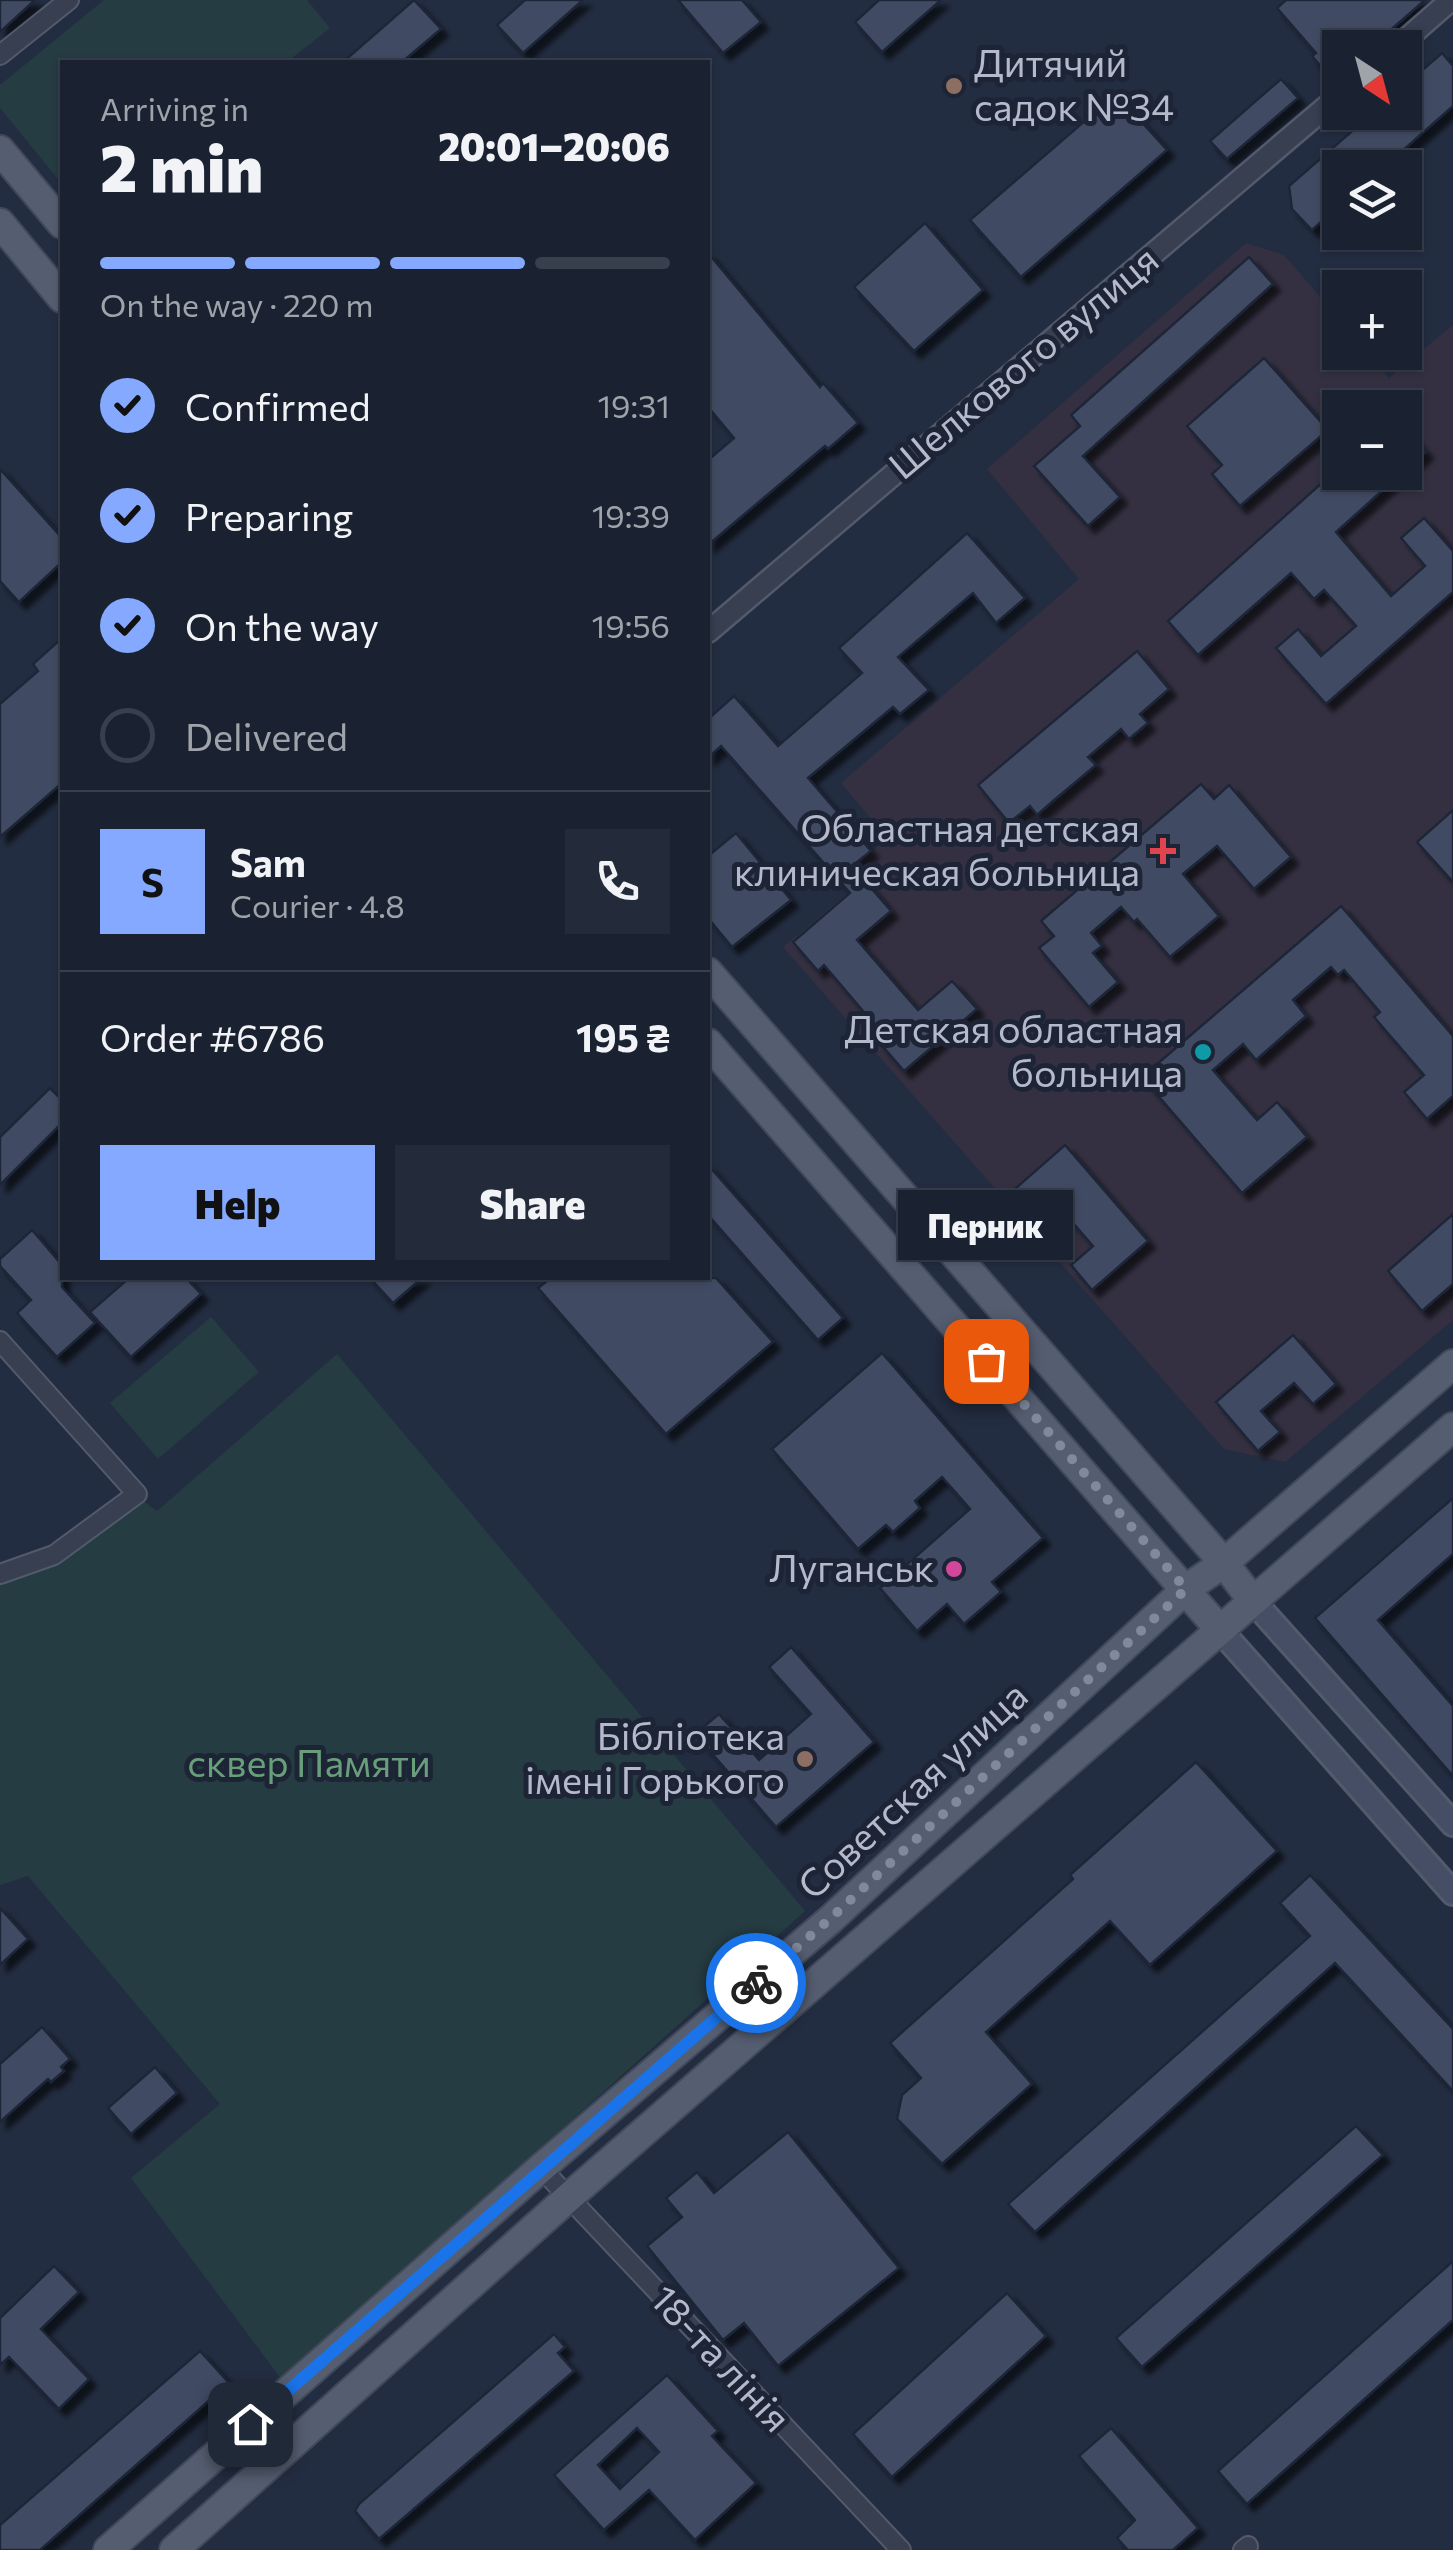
<!DOCTYPE html>
<html lang="en">
<head>
<meta charset="utf-8">
<style>
	:root { --surface:#1a2231; --page:#232a39; --text:#f1f3f6; --muted:#9fa4ab; --line:#383f4d; --accent:#85a9ff }
	body { margin:0; font-family:Commissioner,sans-serif; background:var(--page); color:var(--text); height:100vh; display:flex; flex-direction:column; font-size:38px; white-space:nowrap }
	* { box-sizing:border-box; margin:0 }
	p { font-size:32px; color:var(--muted) }
	.icon { flex:none; width:55px; height:55px; fill:none; stroke:currentColor; stroke-width:2; stroke-linecap:round; stroke-linejoin:round }
	.map { position:relative; flex:1; overflow:hidden }
	.drawer { position:absolute; left:60px; top:60px; width:650px; height:1220px; display:flex; flex-direction:column; background:var(--surface); border-radius:0px; box-shadow:0 2px 8px #0004,0 0 0 2px var(--line) }
	.drawer>* { flex:none }
	.needle { width:65px; rotate:144deg }
	.controls { position:absolute; left:1322px; top:30px; display:grid; gap:20px }
	.controls a { display:grid; place-items:center; width:100px; height:100px; border-radius:0px; background:var(--surface); box-shadow:0 2px 8px #0004,0 0 0 2px var(--line); font-size:50px }
	.pin { position:absolute; display:grid; place-items:center; width:85px; height:85px; color:#fff; margin:-42px; border-radius:20px; box-shadow:0 5px 15px #0006 }
	.courier { position:absolute; display:grid; place-items:center; width:100px; height:100px; margin:-50px; border:8px solid #1a73e8; border-radius:50%; background:#fff; color:#222; box-shadow:0 2px 12px #0007 }
	.bubble { position:absolute; height:70px; border-radius:0px; background:var(--surface); box-shadow:0 2px 8px #0004,0 0 0 2px var(--line); font-size:32px; font-weight:800; line-height:70px; text-align:center }
	.headline em { font-style:normal; font-weight:800 }
	.headline div { display:flex; flex-direction:column-reverse }
	.headline { display:flex; align-items:center; justify-content:space-between; height:170px; padding:0 40px }
	h1 { font-size:65px; font-weight:800; line-height:75px }
	.bar { display:grid; grid-template-columns:repeat(4,1fr); gap:15px 10px; align-content:center; height:120px; padding:0 40px }
	.bar i { height:12px; border-radius:8px; background:var(--line) }
	.bar .current { background:var(--accent) }
	.bar p { grid-column:span 4 }
	.line { display:flex; align-items:center; gap:25px; padding:0 40px; border-top:2px solid var(--line) }
	.line div { flex:1 }
	.round { display:grid; place-items:center; flex:none; width:105px; height:105px; border-radius:0px; background:var(--page) }
	ol { padding:0 40px; list-style:none }
	li { display:flex; align-items:center; gap:30px; height:110px }
	li p { margin-inline-start:auto }
	li .icon { padding:10px; border-radius:50%; background:var(--accent); color:#111; stroke-width:4 }
	li:last-child { color:var(--muted) }
	li i { width:55px; height:55px; border:5px solid var(--line); border-radius:50% }
	.cta { display:flex; gap:20px; margin-top:auto; padding:20px 40px }
	.cta a { flex:1; height:115px; border-radius:0px; background:var(--accent); color:#111; font-size:40px; font-weight:800; line-height:115px; text-align:center }
	.cta a+a { background:var(--page); color:var(--text) }
	.map>svg:first-child { display:block }
	.medical { fill:#343041; fill-rule:evenodd }
	.green { fill:#253c42 }
	.building { fill:#414c63; stroke:#1e2638; stroke-width:2.5; fill-rule:evenodd; filter:url(#shadow) }
	.lines { fill:none; stroke-linecap:round; stroke-linejoin:round }
	.minor-casing { stroke:#525a6b; stroke-width:22 }
	.tertiary-casing { stroke:#525a6b; stroke-width:25 }
	.secondary-casing { stroke:#525a6b; stroke-width:28 }
	.primary-casing { stroke:#41485a; stroke-width:32 }
	.minor { stroke:#373f51; stroke-width:18 }
	.tertiary { stroke:#373f51; stroke-width:20 }
	.secondary { stroke:#454e64; stroke-width:22 }
	.primary { stroke:#555e71; stroke-width:28 }
	.done { stroke:#81899b; stroke-width:10; stroke-dasharray:0 18 }
	.route { stroke:#1a73e8; stroke-width:12 }
	.education-dot { fill:#8d6e63; stroke:#1c2436; stroke-width:4 }
	.health-dot { fill:#e0444e; stroke:#1c2436; stroke-width:4 }
	.culture-dot { fill:#0f9aa8; stroke:#1c2436; stroke-width:4 }
	.hotel-dot { fill:#d1479c; stroke:#1c2436; stroke-width:4 }
	.labels { text-anchor:middle; stroke-width:10; stroke-linejoin:round; paint-order:stroke }
	.poi-label { font-size:38px; fill:#b4bacb; stroke:#1c2436; text-anchor:end }
	.street-label { font-size:38px; fill:#b4bacb; stroke:#1c2436 }
	.park-label { font-size:38px; fill:#699e7a; stroke:#1c2436 }
</style>
</head>
<body>
<div class="map">
<svg width="1453" height="2550" viewBox="0 0 1453 2550">
	<defs>
		<filter id="shadow"><feDropShadow dx="7" dy="7" stdDeviation="2.5" flood-color="#0009"/></filter>
	</defs>
	<rect width="100%" height="100%" fill="#232d41"/>
	<!-- medical -->
	<path class="medical" d="M1246,243L1284,255L1340,320V352L1368,353L1389,378L1453,325V1320L1285,1462L1224,1449L783,947L869,875L858,864L887,838L841,783L1079,579L987,469ZM1340,408H1405V472H1340Z"/>
	<!-- green -->
	<g class="green">
		<path d="M104,0H307L330,28L287,62H62V184L0,108V85Z"/>
		<path d="M211,1317L259,1372L158,1459L110,1403Z"/>
		<path d="M337,1354L805,1911L282,2380L131,2178L220,2104L28,1876L0,1885V1579L139,1498L157,1511Z"/>
	</g>
	<!-- building -->
	<g class="building">
		<path d="M0,0H35L0,32Z"/>
		<path d="M414,0L441,29L402,62H343Z"/>
		<path d="M525,0H583L523,53L497,25Z"/>
		<path d="M678,0H742L761,22L723,53Z"/>
		<path d="M879,0H941L882,52L855,22Z"/>
		<path d="M1286,0H1425L1370,48H1340V82L1335,83L1312,56L1316,53L1277,8Z"/>
		<path d="M1442,53L1453,66V106L1383,168H1340V205L1312,230L1292,209L1289,186L1374,112H1405V85Z"/>
		<path d="M1281,79L1298,98L1227,159L1210,141Z"/>
		<path d="M1116,94L1167,150L1021,277L970,220Z"/>
		<path d="M925,223L983,290L914,351L854,287Z"/>
		<path d="M708,253L820,387L823,383L858,423L828,449L825,446L708,545V460L734,438L708,407Z"/>
		<path d="M1249,257L1273,284L1083,456L1120,497L1088,526L1034,466L1080,426L1071,415Z"/>
		<path d="M1264,358L1328,430L1240,506L1212,474L1222,465L1187,426Z"/>
		<path d="M1405,428L1426,452L1405,471Z"/>
		<path d="M0,469L62,538V562L19,602L0,581Z"/>
		<path d="M1334,472H1403L1336,532L1391,596L1425,566L1401,538L1424,518L1453,551V592L1326,704L1276,648L1298,629L1321,656L1356,626L1324,590L1314,599L1291,573L1198,655L1168,621Z"/>
		<path d="M967,533L1025,598L996,623L973,593L898,657L929,690L900,714L893,707L808,778L871,851L852,866L891,911L857,940L918,1010L952,981L977,1009L904,1071L879,1042L885,1037L824,965L818,971L793,942L850,893L721,746L708,758V719L734,696L778,746L862,673L839,648Z"/>
		<path d="M62,638V783L0,837V704L38,671L33,664Z"/>
		<path d="M1137,651L1169,689L1140,714L1148,723L1129,739L1121,729L1088,757L1096,765L1053,801L1037,815L1030,806L1009,823L978,785Z"/>
		<path d="M1201,784L1214,799L1229,785L1291,857L1254,889L1217,846L1183,874L1219,916L1170,957L1137,919L1134,922L1121,907L1091,933L1102,946L1093,953L1118,982L1089,1007L1039,948L1054,936L1041,921Z"/>
		<path d="M1453,810V882L1417,842Z"/>
		<path d="M736,833L791,900L732,947L708,918V856Z"/>
		<path d="M1341,906L1453,1036V1096L1427,1119L1404,1092L1424,1075L1374,1017L1380,1012L1344,970L1338,975L1331,967L1293,1000L1306,1016L1256,1060L1243,1044L1213,1070L1257,1120L1277,1102L1307,1137L1242,1193L1142,1077Z"/>
		<path d="M50,1088L62,1100V1123L0,1185V1137Z"/>
		<path d="M1065,1145L1148,1241L1092,1290L1071,1265L1093,1246L1053,1200L1030,1220L1008,1195Z"/>
		<path d="M708,1165L843,1318L818,1340L708,1215Z"/>
		<path d="M1453,1214V1284L1422,1311L1388,1271Z"/>
		<path d="M32,1230L62,1265V1287L95,1323L57,1357L17,1313L31,1300L0,1266V1259Z"/>
		<path d="M129,1278H186L201,1294L131,1357L90,1312Z"/>
		<path d="M370,1278H422L393,1303Z"/>
		<path d="M551,1278H716L773,1342L666,1434L538,1288Z"/>
		<path d="M1293,1335L1336,1384L1313,1404L1294,1383L1261,1411L1280,1432L1258,1451L1216,1402Z"/>
		<path d="M882,1353L1043,1538L992,1582L1001,1592L964,1624L947,1604L917,1631L880,1588L970,1509L942,1477L915,1501L920,1508L893,1532L886,1525L858,1549L772,1449Z"/>
		<path d="M1453,1498V1554L1378,1620L1453,1706V1776L1315,1618Z"/>
		<path d="M791,1647L874,1742L776,1827L695,1734L719,1714L759,1760L811,1714L769,1667Z"/>
		<path d="M1196,1762L1277,1851L1150,1965L1110,1921L986,2032L1032,2084L942,2164L897,2119L902,2095L921,2078L890,2043L1073,1879L1070,1875Z"/>
		<path d="M1310,1875L1453,2029V2091L1335,1963L1035,2232L1008,2204L1310,1936L1280,1903Z"/>
		<path d="M0,1908L28,1939L0,1965Z"/>
		<path d="M42,2027L70,2059L61,2067L64,2071L51,2082L48,2079L0,2122V2064Z"/>
		<path d="M155,2067L177,2093L131,2134L108,2108Z"/>
		<path d="M1356,2126L1383,2155L1142,2367L1116,2338Z"/>
		<path d="M788,2132L899,2268L778,2366L744,2323L723,2340L647,2246L682,2217L666,2198L697,2172L714,2193Z"/>
		<path d="M1453,2261V2320L1247,2504L1218,2471Z"/>
		<path d="M54,2266L79,2292L41,2329L89,2379L59,2409L9,2357L0,2365V2318Z"/>
		<path d="M1007,2293L1046,2336L892,2477L853,2434Z"/>
		<path d="M554,2334L565,2347L558,2353L574,2371L379,2539L355,2511L359,2504Z"/>
		<path d="M200,2351L229,2383L40,2550H0V2525Z"/>
		<path d="M667,2375L718,2431L712,2436L756,2483L695,2540L649,2490L604,2530L554,2475ZM637,2428L659,2452L620,2489L598,2465Z"/>
		<path d="M1111,2428L1198,2528L1173,2550H1128L1117,2538L1135,2520L1079,2456Z"/>
	</g>
	<g class="lines">
		<defs>
			<g id="minor">
				<path d="M0,55L69,0"/>
				<path d="M0,1341L137,1494L54,1555L0,1574"/>
				<path d="M541,2168L901,2550"/>
				<path d="M1243,2550L1248,2546"/>
			</g>
			<g id="tertiary">
				<path d="M1396,48L1451,0"/>
				<path d="M708,632L1340,95"/>
			</g>
			<g id="secondary">
				<path d="M1253,1601L1453,1824"/>
				<path d="M1220,1630L1453,1893"/>
			</g>
			<g id="primary">
				<path d="M0,150L62,224"/>
				<path d="M0,223L62,298"/>
				<path d="M708,972L1224,1563L1253,1601"/>
				<path d="M708,1043L1220,1630"/>
				<path d="M108,2550L541,2168L831,1919L1186,1589L1224,1563L1453,1364"/>
				<path d="M174,2550L569,2197L1453,1427"/>
			</g>
		</defs>
		<!-- minor casing -->
		<use href="#minor" class="minor-casing"/>
		<!-- tertiary casing -->
		<use href="#tertiary" class="tertiary-casing"/>
		<!-- secondary casing -->
		<use href="#secondary" class="secondary-casing"/>
		<!-- primary casing -->
		<use href="#primary" class="primary-casing"/>
		<!-- minor -->
		<use href="#minor" class="minor"/>
		<!-- tertiary -->
		<use href="#tertiary" class="tertiary"/>
		<!-- secondary -->
		<use href="#secondary" class="secondary"/>
		<!-- primary -->
		<use href="#primary" class="primary"/>
	</g>
	<g class="lines">
		<!-- done -->
		<path class="done" d="M756,1983L831,1918L1186,1589L986,1361"/>
		<!-- route -->
		<path class="route" d="M250,2424L756,1983"/>
	</g>
	<!-- markers -->
	<g class="education-dot">
		<circle cx="954" cy="86" r="10"/>
		<circle cx="805" cy="1759" r="10"/>
	</g>
	<path class="health-dot" d="M1158 836h10v10h10v10h-10v10h-10v-10h-10v-10h10z"/>
	<circle class="culture-dot" cx="1203" cy="1052" r="10"/>
	<circle class="hotel-dot" cx="954" cy="1569" r="10"/>
	<g class="labels">
		<!-- poi labels -->
		<g class="poi-label">
			<text x="974" y="77" text-anchor="start">Дитячий<tspan x="974" dy="44">садок №34</tspan></text>
			<text x="1140" y="842">Областная детская<tspan x="1140" dy="44">клиническая больница</tspan></text>
			<text x="1183" y="1043">Детская областная<tspan x="1183" dy="44">больница</tspan></text>
			<text x="934" y="1582">Луганськ</text>
			<text x="785" y="1750">Бібліотека<tspan x="785" dy="44">імені Горького</tspan></text>
		</g>
		<!-- street labels -->
		<g class="street-label">
			<text transform="translate(1024 363) rotate(-40)" y="13">Шелкового вулиця</text>
			<text transform="translate(913 1791) rotate(-43)" y="13">Советская улица</text>
			<text transform="translate(720 2359) rotate(47)" y="13">18-та лінія</text>
		</g>
		<!-- park labels -->
		<g class="park-label">
			<text x="309" y="1777">сквер Памяти</text>
		</g>
	</g>
</svg>
<div class="controls">
<a><svg class="needle" viewBox="-14 -14 28 28"><path d="M0-13l5 13h-10z" fill="#e53935"/><path d="M0 13l5-13h-10z" fill="#9fa4ab"/></svg></a>
<a><svg class="icon" aria-label="layers" viewBox="0 0 24 24"><path d="M12 4l9 5-9 5-9-5zM3 14l9 5 9-5"/></svg></a>
<a>+</a>
<a>−</a>
</div>
<div class="pin" style="left:986px;top:1361px;background:#ea580c"><svg class="icon" aria-label="bag" viewBox="0 0 24 24"><path d="M5 8h14l-1 12H6zM9 8a3 3 0 0 1 6 0"/></svg></div>
<div class="pin" style="left:250px;top:2424px;background:#1f2937"><svg class="icon" aria-label="home" viewBox="0 0 24 24"><path d="M3 11l9-7 9 7M6 9v11h12V9"/></svg></div>
<div class="courier" style="left:756px;top:1983px"><svg class="icon" aria-label="bike" viewBox="0 0 24 24"><circle cx="6" cy="16" r="4"/><circle cx="18" cy="16" r="4"/><path d="M6 16l4-8h5l3 8M10 8l3 8H6M13 5h3"/></svg></div>
<div class="bubble" style="left:898px;top:1190px;width:175px">Перник</div>
<section class="drawer">
<div class="headline"><div><h1>2 min</h1><p>Arriving in</p></div><em>20:01–20:06</em></div>
<div class="bar"><i class="current"></i><i class="current"></i><i class="current"></i><i></i><p>On the way · 220 m</p></div>
<ol>
<li><svg class="icon" aria-label="check" viewBox="0 0 24 24"><path d="M5 12l5 5 9-10"/></svg>Confirmed<p>19:31</p></li>
<li><svg class="icon" aria-label="check" viewBox="0 0 24 24"><path d="M5 12l5 5 9-10"/></svg>Preparing<p>19:39</p></li>
<li><svg class="icon" aria-label="check" viewBox="0 0 24 24"><path d="M5 12l5 5 9-10"/></svg>On the way<p>19:56</p></li>
<li><i></i>Delivered</li>
</ol>
<div class="line" style="height:180px"><b class="round" style="background:var(--accent);color:#111">S</b><div><b>Sam</b><p>Courier · 4.8</p></div><a class="round"><svg class="icon" aria-label="phone" viewBox="0 0 24 24"><path d="M5 4h4l2 5-3 2q2 4 5 5l2-3 5 2v4C11 20 4 13 5 4z"/></svg></a></div>
<div class="line" style="height:130px"><div>Order #6786</div><b>195 ₴</b></div>
<div class="cta"><a>Help</a><a>Share</a></div>
</section>
</div>
</body>
</html>
